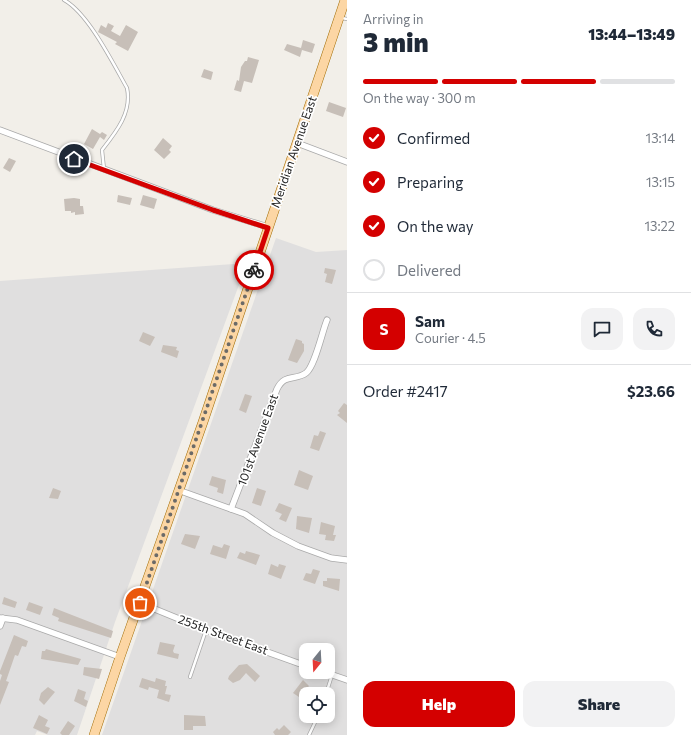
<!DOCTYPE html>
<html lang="en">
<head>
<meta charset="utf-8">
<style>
	:root { --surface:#fff; --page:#f2f2f3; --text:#1f2937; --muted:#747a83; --line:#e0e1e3; --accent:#d40000 }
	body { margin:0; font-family:Commissioner,sans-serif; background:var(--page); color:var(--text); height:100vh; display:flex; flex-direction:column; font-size:15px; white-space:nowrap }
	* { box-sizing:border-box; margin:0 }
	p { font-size:13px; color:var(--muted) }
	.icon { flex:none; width:22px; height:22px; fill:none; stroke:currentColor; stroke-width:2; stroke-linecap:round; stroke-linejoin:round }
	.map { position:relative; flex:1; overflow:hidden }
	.panel { display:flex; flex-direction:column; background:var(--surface); width:344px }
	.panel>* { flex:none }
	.needle { width:26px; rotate:198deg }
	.fabs { position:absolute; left:299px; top:643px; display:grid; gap:8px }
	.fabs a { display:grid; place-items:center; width:36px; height:36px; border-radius:8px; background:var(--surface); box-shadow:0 2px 10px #0003; font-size:20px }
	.pin { position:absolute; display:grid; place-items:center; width:34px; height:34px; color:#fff; margin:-17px; border:2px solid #fff; border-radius:50%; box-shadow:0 1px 4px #0007 }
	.courier { position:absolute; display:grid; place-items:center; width:40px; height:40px; margin:-20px; border:3px solid #d40000; border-radius:50%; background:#fff; color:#222; box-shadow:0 1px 5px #0007 }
	.overview em { font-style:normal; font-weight:800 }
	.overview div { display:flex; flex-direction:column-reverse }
	.overview { display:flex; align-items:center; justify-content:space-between; height:68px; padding:0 16px }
	h1 { font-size:26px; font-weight:800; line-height:30px }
	.bar { display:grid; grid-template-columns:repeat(4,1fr); gap:6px 4px; align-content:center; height:48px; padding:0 16px }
	.bar i { height:5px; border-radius:3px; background:var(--line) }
	.bar .selected { background:var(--accent) }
	.bar p { grid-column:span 4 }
	.line { display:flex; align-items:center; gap:10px; padding:0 16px; border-top:1px solid var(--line) }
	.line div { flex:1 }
	.round { display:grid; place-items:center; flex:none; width:42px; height:42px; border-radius:12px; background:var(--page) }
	ol { padding:0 16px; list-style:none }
	li { display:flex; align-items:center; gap:12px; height:44px }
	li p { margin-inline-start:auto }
	li .icon { padding:4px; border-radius:50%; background:var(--accent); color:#fff; stroke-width:4 }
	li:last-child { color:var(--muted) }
	li i { width:22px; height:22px; border:2px solid var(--line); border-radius:50% }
	.action { display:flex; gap:8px; margin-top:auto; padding:8px 16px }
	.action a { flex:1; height:46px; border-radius:12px; background:var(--accent); color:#fff; font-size:16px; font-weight:800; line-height:46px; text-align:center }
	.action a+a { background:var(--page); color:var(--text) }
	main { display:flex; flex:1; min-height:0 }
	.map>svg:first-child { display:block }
	.residential { fill:#e0dfdf; fill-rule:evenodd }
	.building { fill:#c7bfb8 }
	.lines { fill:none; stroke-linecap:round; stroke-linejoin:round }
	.service-casing { stroke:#a9a9a9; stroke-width:4 }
	.minor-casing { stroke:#a9a9a9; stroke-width:7 }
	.primary-casing { stroke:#a06b00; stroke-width:10 }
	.service { stroke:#fff; stroke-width:2.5 }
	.minor { stroke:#fff; stroke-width:5.5 }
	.primary { stroke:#fcd6a4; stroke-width:9 }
	.done { stroke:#6b6a68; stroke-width:4; stroke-dasharray:0 7.2 }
	.route { stroke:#d40000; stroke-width:5 }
	.labels { text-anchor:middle; stroke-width:3.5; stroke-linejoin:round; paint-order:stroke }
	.street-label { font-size:12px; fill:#222; stroke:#fff }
</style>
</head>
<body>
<main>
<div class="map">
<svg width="347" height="735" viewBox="0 0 347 735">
	<rect width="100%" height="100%" fill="#f2efe9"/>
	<!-- residential -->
	<g class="residential">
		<path d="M276,238L316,252L347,250V735H102ZM306,650H328V672H306ZM306,694H328V716H306Z"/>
		<path d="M247,263L115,622L77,735H48L37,731L35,735H0V281Z"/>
	</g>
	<!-- building -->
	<g class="building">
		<path d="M108,23L114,26L111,31L120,36L126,25L138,32L128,51L115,44L117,42L98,32L101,25L106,28Z"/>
		<path d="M303,40L315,44L312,53L302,50L300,57L284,50L287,44L301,48Z"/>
		<path d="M248,57L259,60L252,83L244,81L241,92L234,90L237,80L239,81L241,67L245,61H247Z"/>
		<path d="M204,69L213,72L211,80L201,77Z"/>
		<path d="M329,102L346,108L343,117L326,111Z"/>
		<path d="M92,129L100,134L102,132L107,135L104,140L100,137L93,149L84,144Z"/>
		<path d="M163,138L172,146L169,150L171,152L164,159L154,150Z"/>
		<path d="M9,158L16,161L10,172L3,168Z"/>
		<path d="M118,195L132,198L130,205L117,202Z"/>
		<path d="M143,195L157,199L154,209L140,205Z"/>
		<path d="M74,198L80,199V206H83L84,214L75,215V212L71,213V211H65L64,199Z"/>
		<path d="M325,268L336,270L332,284L325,282L327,274L324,273Z"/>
		<path d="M143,332L155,337L150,346L139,341Z"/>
		<path d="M296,339L302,341V343L304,344V351L297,363L288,360Z"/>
		<path d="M163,345L177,347L176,350L179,351L177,358L161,352Z"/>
		<path d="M245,394L252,396L246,413L239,410Z"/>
		<path d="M344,403L347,405V423L337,415L340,413L338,411Z"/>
		<path d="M320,431L326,433L319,451L310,448L314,435L318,436Z"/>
		<path d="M299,470L313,476L308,490L294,485Z"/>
		<path d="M212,476L226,480L223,494L217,492L218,488L209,485Z"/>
		<path d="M53,488L61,491L58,499L49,498Z"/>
		<path d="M257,488L266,491L261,506L252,503Z"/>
		<path d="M279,503L292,508L286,522L279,519L282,514L275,511Z"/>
		<path d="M297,516L312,518L309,533L296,529Z"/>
		<path d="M321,522L335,526L333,535H336L334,541L325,540L326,535L319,534Z"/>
		<path d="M185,534L200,536L195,549L181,544Z"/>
		<path d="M224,544L230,546L226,559L210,554L213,545L222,548Z"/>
		<path d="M246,551L260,555L256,565L237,558L240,552L245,554Z"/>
		<path d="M271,564L278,567L279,564L286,566L281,579L268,574Z"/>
		<path d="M313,569L320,571L315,584L303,580L306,573L311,574Z"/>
		<path d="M327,578L340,579L339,591L323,586V581H327Z"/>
		<path d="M4,597L17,602L15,608L2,604Z"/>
		<path d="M29,602L43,607L40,615L26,610Z"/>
		<path d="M54,608L113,631L111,638L58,621L59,618L52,615Z"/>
		<path d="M14,635L28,641L26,647L22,646L18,656L15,655L6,681L9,682L0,705V681L2,675L0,674V671Z"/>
		<path d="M160,642L175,645L173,651L174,653L179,654L178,659L157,654Z"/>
		<path d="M46,649L81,659L78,665L41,659L42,651H45Z"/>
		<path d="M247,664L260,676L255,682L246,673L240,680L233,683L228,679L229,676L239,665Z"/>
		<path d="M84,667L102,669L99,679L83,675Z"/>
		<path d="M142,678L155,682L156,678L166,681L165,686H167L165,694L171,695L169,702L157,698L159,690L149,687L148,690L139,687Z"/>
		<path d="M303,680L309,686L299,697L293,693Z"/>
		<path d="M48,687L55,692L44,705L39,700L41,693Z"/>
		<path d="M78,689L86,692L84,699L88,701L86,707L74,701Z"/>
		<path d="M39,715L48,720L45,726L50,728L47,734L33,728Z"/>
		<path d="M184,715L205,716L206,726H193V730H184Z"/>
		<path d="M68,721L75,726L69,735H62L60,733Z"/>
		<path d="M284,725L291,732L288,735H275L273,732L277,728L279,730Z"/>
	</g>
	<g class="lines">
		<defs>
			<g id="service">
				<path d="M64,0C88,13 113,63 127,88C132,112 117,131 102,150L104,169"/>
				<path d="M342,18L347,19"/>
				<path d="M190,677L206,630"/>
				<path d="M326,694L332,675"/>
				<path d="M309,735L318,716"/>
			</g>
			<g id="minor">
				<path d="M0,130L213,210L268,227"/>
				<path d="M297,143L347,162"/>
				<path d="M178,490L245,514L273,533L298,546L331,558L347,560"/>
				<path d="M231,509L277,389C285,373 295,381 306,373C315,366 322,332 327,320"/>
				<path d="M140,603L206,630L306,666"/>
				<path d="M0,618L17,620L120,657"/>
				<path d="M0,626L3,618"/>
				<path d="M324,672L347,680"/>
			</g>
			<path id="primary" d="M94,735L120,657L203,422L345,0"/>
		</defs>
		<!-- service casing -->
		<use href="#service" class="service-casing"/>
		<!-- minor casing -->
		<use href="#minor" class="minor-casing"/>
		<!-- primary casing -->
		<use href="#primary" class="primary-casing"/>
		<!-- service -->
		<use href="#service" class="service"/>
		<!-- minor -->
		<use href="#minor" class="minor"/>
		<!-- primary -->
		<use href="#primary" class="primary"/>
	</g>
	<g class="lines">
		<!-- done -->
		<path class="done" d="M140,603L254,270"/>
		<!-- route -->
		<path class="route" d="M74,159L213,210L268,228L254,270"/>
	</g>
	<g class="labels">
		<!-- street labels -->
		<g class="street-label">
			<text transform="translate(294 152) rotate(-71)" y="4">Meridian Avenue East</text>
			<text transform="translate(258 440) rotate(-70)" y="4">101st Avenue East</text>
			<text transform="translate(223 635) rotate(20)" y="4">255th Street East</text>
		</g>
	</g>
</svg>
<div class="fabs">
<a><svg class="needle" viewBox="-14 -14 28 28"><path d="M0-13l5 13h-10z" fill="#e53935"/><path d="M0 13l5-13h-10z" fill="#747a83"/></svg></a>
<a><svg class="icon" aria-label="locate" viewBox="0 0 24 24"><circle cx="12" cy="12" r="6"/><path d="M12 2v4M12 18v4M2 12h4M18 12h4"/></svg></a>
</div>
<div class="pin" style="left:140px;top:603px;background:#ea580c"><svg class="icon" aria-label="bag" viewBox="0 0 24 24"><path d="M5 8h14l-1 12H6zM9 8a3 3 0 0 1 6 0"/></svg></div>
<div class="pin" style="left:74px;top:159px;background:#1f2937"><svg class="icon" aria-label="home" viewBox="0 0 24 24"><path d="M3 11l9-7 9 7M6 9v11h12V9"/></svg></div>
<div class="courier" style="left:254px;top:270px"><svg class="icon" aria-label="bike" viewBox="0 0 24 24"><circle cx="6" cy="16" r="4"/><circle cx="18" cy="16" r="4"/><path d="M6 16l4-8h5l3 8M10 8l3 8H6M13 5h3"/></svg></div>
</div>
<section class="panel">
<div class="overview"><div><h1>3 min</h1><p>Arriving in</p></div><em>13:44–13:49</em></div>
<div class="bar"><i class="selected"></i><i class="selected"></i><i class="selected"></i><i></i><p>On the way · 300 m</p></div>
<ol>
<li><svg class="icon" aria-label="check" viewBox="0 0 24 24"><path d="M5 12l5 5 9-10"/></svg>Confirmed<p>13:14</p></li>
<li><svg class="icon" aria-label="check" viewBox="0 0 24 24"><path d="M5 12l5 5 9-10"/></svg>Preparing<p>13:15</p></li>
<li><svg class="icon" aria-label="check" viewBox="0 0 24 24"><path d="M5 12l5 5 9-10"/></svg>On the way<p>13:22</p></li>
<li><i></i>Delivered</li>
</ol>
<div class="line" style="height:72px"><b class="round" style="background:var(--accent);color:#fff">S</b><div><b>Sam</b><p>Courier · 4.5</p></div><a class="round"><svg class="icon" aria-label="chat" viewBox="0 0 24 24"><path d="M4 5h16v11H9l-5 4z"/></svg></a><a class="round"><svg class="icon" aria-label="phone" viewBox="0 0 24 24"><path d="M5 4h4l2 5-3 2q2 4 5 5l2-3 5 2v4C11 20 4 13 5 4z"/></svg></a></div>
<div class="line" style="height:52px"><div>Order #2417</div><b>$23.66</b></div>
<div class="action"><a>Help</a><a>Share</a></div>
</section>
</main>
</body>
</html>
